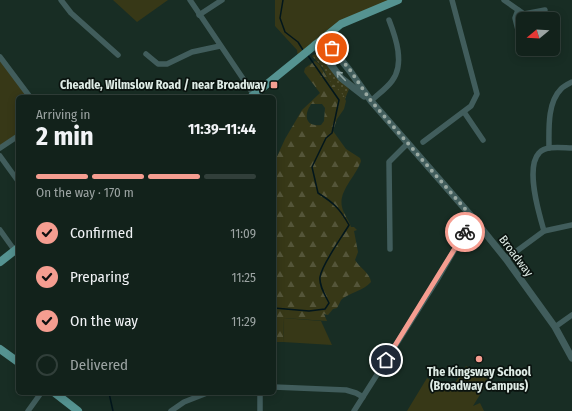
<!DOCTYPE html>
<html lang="en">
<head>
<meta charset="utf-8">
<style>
	:root { --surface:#12221b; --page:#1f2f28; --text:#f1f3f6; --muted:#9ca4a3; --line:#313f3a; --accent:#f59d90 }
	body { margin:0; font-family:"Fira Sans Condensed",sans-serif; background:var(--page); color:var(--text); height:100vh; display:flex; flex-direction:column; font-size:15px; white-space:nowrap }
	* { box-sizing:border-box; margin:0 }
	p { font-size:13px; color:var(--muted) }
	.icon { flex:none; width:22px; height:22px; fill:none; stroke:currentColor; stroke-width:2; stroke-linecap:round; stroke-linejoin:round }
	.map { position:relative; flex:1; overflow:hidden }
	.side { position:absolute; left:16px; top:95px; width:260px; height:300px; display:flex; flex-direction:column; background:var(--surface); border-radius:6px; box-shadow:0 2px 10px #0003,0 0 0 1px var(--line) }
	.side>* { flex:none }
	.needle { width:26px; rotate:252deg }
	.tools { position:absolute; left:516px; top:12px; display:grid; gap:8px }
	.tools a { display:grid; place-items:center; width:44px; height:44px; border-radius:6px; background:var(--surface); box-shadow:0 2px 10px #0003,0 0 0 1px var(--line); font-size:20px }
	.pin { position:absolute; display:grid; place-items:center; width:34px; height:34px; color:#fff; margin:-17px; border:2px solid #fff; border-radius:50%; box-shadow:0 1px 4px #0007 }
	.courier { position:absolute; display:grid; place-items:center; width:40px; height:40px; margin:-20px; border:3px solid #f59d90; border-radius:50%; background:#fff; color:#222; box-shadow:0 1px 5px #0007 }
	.overview em { font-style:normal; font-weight:700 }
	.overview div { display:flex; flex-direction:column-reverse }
	.overview { display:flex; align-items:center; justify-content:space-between; height:68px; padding:0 20px }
	h1 { font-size:26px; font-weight:700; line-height:30px }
	.bar { display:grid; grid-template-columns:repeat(4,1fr); gap:6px 4px; align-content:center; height:48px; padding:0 20px }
	.bar i { height:5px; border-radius:3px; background:var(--line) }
	.bar .selected { background:var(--accent) }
	.bar p { grid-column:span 4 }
	ol { padding:0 20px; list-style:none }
	li { display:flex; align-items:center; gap:12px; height:44px }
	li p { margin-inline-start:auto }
	li .icon { padding:4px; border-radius:50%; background:var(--accent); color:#111; stroke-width:4 }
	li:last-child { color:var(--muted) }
	li i { width:22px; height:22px; border:2px solid var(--line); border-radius:50% }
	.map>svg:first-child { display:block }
	.grass { fill:url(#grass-dots) }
	.forest { fill:url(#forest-firs); fill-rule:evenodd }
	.green { fill:#373817 }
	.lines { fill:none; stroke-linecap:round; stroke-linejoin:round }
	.stream { stroke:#02161c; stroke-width:1.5 }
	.minor { stroke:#415d5c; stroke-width:5.5 }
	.tertiary { stroke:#415d5c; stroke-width:7 }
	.primary { stroke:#559391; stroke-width:8 }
	.oneway { stroke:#90a4a1 }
	.done { stroke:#99a9a2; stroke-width:4; stroke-dasharray:0 7.2 }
	.route { stroke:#f59d90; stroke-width:5 }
	.poi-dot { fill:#f59d90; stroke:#0a130f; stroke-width:1.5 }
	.labels { text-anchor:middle; stroke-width:3.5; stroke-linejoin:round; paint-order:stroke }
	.poi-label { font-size:12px; font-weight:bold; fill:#dfece6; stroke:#0a130f; text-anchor:end }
	.street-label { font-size:12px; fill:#dfece6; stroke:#0a130f }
</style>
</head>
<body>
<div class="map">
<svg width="572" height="411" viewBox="0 0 572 411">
	<defs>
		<pattern id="grass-dots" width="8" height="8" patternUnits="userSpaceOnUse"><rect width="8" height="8" fill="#373817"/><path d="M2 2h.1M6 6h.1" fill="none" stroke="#545539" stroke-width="1.8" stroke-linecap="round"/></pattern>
		<pattern id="forest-firs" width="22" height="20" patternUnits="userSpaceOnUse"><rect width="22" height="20" fill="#373817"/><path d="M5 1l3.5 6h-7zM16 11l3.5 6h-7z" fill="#545539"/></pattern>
	</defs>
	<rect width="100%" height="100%" fill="#182d24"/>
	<!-- grass -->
	<path class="grass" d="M315,54L319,55L349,89L345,99L328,79L323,68L312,56Z"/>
	<!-- forest -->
	<path class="forest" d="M315,61L319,64L328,79L344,96L346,101L344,109L337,119L333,131L346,149L360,158L361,161C357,175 338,191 342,207C343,213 349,220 351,227H354L357,230L354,231L358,252L355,260C359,267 370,273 371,282C363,291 351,292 342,299C340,301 339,305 337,308L333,309L328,315L324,314L327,321L284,318L283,342H274V163L285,139L302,110L320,93L304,72L305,68ZM311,104H322L325,108L324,121L321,125C306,127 303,116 311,104Z"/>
	<!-- green -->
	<g class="green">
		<path d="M113,0H168L137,22Z"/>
		<path d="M275,0H398L341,24L298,59L297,50L275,26Z"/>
		<path d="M0,59L27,97H18V133L0,147Z"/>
		<path d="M284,318L321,321L332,345L283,342Z"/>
		<path d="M466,366L489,380L473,406L480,403L484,411H407L427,378L449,392Z"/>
	</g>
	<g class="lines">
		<!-- stream -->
		<g class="stream">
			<path d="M283,0L280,18L285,32L298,42L303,50"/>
			<path d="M274,308L309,311L325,309L329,303C325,295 319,286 320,277C322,264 342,237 349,225C340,209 334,203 318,193L312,167L326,138L332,133L339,100L307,54"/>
			<path d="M109,393L113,411"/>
		</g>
		<!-- minor -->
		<g class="minor">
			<path d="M61,0L71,13L118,55"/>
			<path d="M190,0L254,95"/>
			<path d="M504,0L524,14L545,10"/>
			<path d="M518,10L515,18L523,50"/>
			<path d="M199,15L222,0"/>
			<path d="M146,54L158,64H167L192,52L220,46"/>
			<path d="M0,57L30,97"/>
			<path d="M93,97H99"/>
			<path d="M371,101C377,95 386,89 392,81C405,64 396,38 389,20"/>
			<path d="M464,112L483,140"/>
			<path d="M423,142L471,106L477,94L452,0"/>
			<path d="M0,148L18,136"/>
			<path d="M549,148C549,130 547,103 561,89C564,86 568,84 572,82"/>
			<path d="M0,156L18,181"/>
			<path d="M0,230L15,251"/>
			<path d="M544,231C539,214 525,168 539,153C546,145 563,148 572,148"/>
			<path d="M390,249L389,162L408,143"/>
			<path d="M506,259L544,231L572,225"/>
			<path d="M555,327L572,315"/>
			<path d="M274,387L346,390L356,393L363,397"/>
			<path d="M260,393V411"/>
			<path d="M28,411L41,393"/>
			<path d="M171,411L184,402L207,393"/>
			<path d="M354,411L437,280L473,218"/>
		</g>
		<!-- tertiary -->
		<g class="tertiary">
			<path d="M323,37L350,71L371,101L473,218L506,259L555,327L572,358"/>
			<path d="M315,44L341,78L364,96"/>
		</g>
		<!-- primary -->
		<g class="primary">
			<path d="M251,97L341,24L398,0"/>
			<path d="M0,262L18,248"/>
			<path d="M0,349L18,362"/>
			<path d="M55,393L78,411"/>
		</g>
	</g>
	<!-- one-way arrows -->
	<defs><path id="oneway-shaft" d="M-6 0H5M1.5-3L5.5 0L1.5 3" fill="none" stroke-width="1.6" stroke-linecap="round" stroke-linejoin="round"/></defs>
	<use class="oneway" href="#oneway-shaft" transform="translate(341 76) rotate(-134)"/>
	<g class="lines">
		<!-- done -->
		<path class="done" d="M332,48L350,70L371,101L473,218L465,232"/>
		<!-- route -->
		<path class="route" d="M386,360L465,232"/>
	</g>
	<!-- markers -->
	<g class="poi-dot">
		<rect x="270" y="81" width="8" height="8" rx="2"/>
		<circle cx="479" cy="359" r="4"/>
	</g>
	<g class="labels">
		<!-- poi labels -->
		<g class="poi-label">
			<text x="266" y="89">Cheadle, Wilmslow Road / near Broadway</text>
			<text x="479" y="376" text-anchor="middle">The Kingsway School<tspan x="479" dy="14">(Broadway Campus)</tspan></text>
		</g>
		<!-- street labels -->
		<g class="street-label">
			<text transform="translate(516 256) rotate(53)" y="4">Broadway</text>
		</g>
	</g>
</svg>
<div class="tools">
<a><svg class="needle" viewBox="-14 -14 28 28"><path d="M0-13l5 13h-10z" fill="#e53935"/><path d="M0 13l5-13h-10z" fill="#9ca4a3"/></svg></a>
</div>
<div class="pin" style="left:332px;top:48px;background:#ea580c"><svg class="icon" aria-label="bag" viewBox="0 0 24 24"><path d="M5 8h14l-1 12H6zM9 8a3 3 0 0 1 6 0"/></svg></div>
<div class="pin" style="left:386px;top:360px;background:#1f2937"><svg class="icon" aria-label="home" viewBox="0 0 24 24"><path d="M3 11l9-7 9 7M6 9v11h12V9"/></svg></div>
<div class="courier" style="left:465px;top:232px"><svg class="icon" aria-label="bike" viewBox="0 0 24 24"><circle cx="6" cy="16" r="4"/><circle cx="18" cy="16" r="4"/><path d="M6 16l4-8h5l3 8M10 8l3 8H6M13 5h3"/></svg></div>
<section class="side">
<div class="overview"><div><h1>2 min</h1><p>Arriving in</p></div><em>11:39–11:44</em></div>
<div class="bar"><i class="selected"></i><i class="selected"></i><i class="selected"></i><i></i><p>On the way · 170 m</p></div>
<ol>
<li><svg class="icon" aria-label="check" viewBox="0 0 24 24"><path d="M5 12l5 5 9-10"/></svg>Confirmed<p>11:09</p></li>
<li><svg class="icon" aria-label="check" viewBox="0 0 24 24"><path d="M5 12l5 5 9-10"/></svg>Preparing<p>11:25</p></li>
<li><svg class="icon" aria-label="check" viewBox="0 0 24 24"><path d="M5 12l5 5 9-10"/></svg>On the way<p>11:29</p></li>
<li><i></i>Delivered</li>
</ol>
</section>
</div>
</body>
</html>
